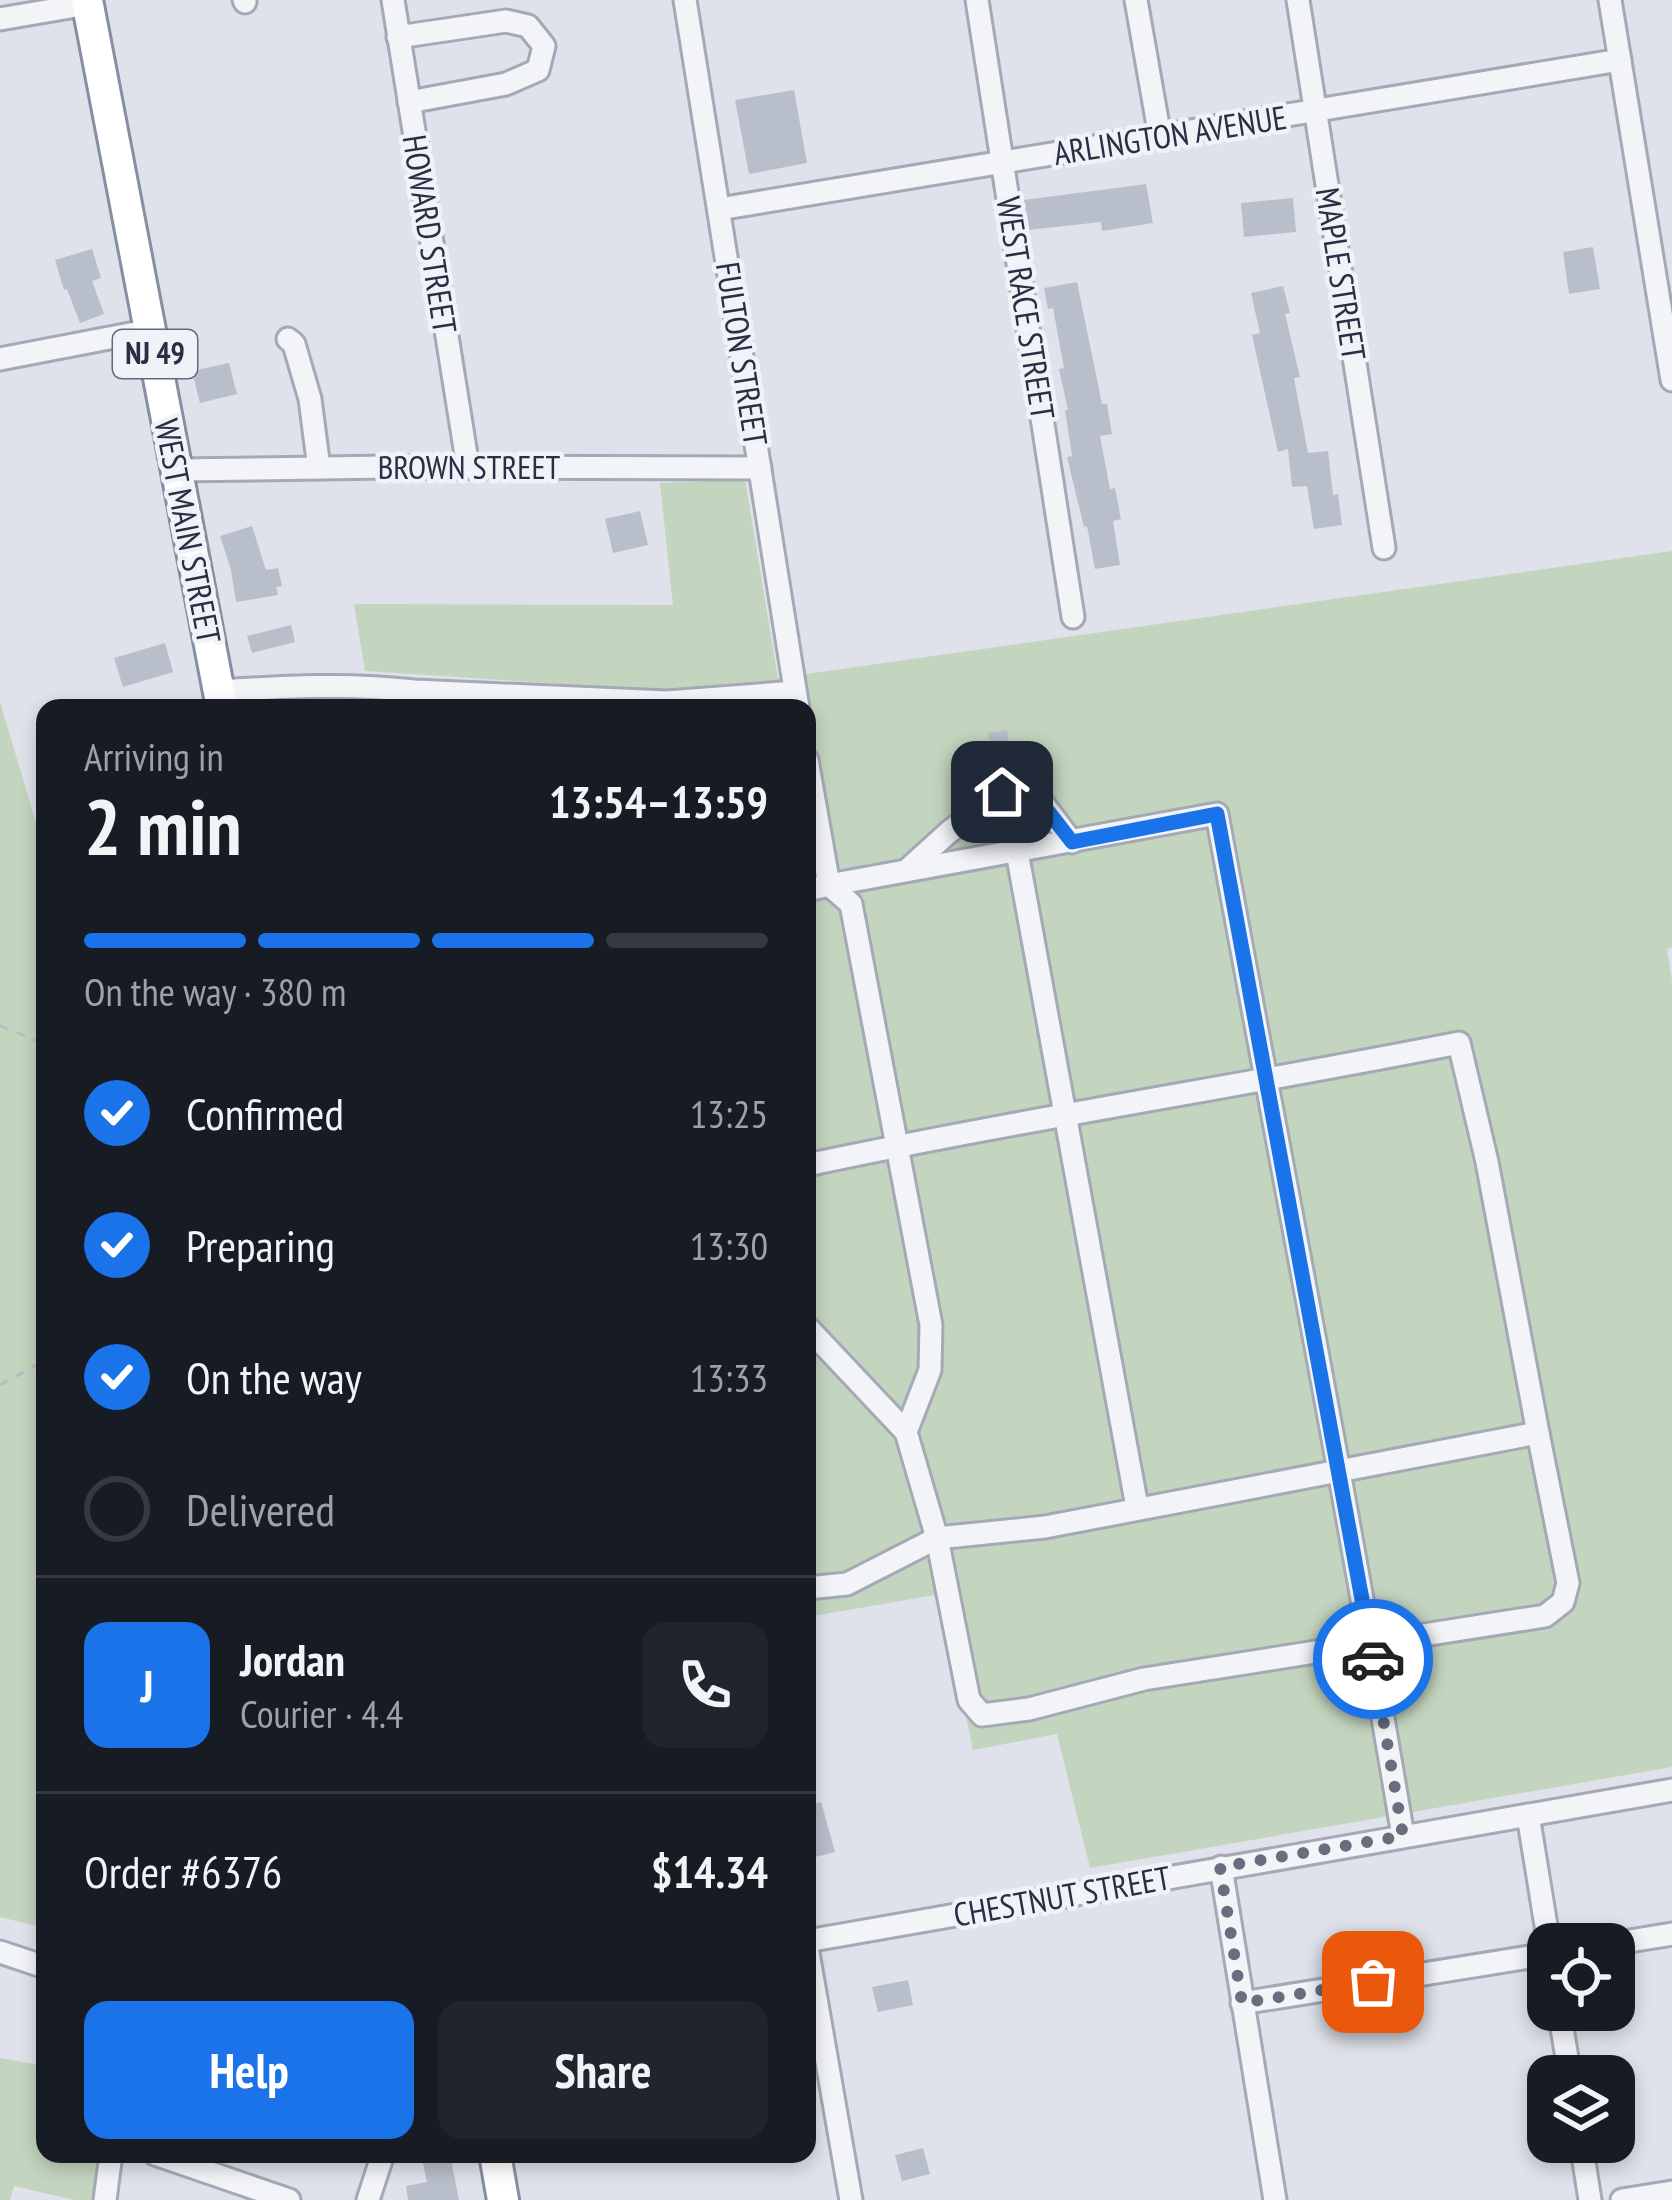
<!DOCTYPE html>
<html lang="en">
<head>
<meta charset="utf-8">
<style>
	:root { --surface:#171b24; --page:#20242c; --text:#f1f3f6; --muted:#9ea1a6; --line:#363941; --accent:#1a73e8 }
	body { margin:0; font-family:"PT Sans Narrow",sans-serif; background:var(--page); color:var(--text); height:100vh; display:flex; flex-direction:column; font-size:45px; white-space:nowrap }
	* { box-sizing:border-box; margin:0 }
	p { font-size:39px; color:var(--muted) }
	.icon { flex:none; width:66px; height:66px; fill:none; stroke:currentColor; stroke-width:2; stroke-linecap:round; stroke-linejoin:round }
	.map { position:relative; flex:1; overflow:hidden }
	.sheet { position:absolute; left:36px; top:699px; width:780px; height:1464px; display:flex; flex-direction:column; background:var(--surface); border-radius:24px; box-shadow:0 6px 18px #0003 }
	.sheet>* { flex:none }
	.controls { position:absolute; left:1527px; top:1923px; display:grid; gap:24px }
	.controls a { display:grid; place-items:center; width:108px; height:108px; border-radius:24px; background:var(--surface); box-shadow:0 6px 18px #0003; font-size:60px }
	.pin { position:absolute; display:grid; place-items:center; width:102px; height:102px; color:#fff; margin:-51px; border-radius:24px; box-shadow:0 6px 18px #0006 }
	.courier { position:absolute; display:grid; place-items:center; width:120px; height:120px; margin:-60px; border:9px solid #1a73e8; border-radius:50%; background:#fff; color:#222; box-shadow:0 3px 15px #0007 }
	.head em { font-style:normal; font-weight:700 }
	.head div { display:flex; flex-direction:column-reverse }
	.head { display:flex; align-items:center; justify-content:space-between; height:204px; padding:0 48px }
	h1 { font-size:78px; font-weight:700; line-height:90px }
	.bar { display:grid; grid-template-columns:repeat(4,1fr); gap:18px 12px; align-content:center; height:144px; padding:0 48px }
	.bar i { height:15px; border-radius:9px; background:var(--line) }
	.bar .on { background:var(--accent) }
	.bar p { grid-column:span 4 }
	.line { display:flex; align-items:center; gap:30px; padding:0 48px; border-top:3px solid var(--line) }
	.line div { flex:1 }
	.round { display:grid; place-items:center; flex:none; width:126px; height:126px; border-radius:24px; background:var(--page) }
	ol { padding:0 48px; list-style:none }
	li { display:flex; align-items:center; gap:36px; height:132px }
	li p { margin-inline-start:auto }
	li .icon { padding:12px; border-radius:50%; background:var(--accent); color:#fff; stroke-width:4 }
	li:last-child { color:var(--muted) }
	li i { width:66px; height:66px; border:6px solid var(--line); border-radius:50% }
	.button { display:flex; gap:24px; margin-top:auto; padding:24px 48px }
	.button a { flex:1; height:138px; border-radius:24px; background:var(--accent); color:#fff; font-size:48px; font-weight:700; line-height:138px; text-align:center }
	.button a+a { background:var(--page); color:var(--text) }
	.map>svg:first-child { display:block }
	.green { fill:#c3d5bf }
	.building { fill:#b8beca }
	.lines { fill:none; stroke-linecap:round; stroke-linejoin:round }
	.minor-casing { stroke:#a4a9b5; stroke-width:27 }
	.highway-casing { stroke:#858ea2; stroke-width:36 }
	.path { stroke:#b9bdc5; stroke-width:3; stroke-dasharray:9 9; stroke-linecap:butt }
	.minor { stroke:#f2f4f8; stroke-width:21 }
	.highway { stroke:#fff; stroke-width:30 }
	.done { stroke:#676e7d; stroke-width:12; stroke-dasharray:0 21.6 }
	.route { stroke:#1a73e8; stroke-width:15 }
	.labels { text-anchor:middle; stroke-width:9; stroke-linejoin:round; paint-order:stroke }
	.shield { fill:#eff2f7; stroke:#626a79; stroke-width:3 }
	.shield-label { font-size:30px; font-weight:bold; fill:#262f43 }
	.street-label { font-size:33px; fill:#262f43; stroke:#eff2f7 }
</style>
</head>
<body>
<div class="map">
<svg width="1672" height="2200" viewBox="0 0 1672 2200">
	<rect width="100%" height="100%" fill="#dfe2ea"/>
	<!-- green -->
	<g class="green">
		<path d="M745,479L778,678L1672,551V948L1667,949L1672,981V1767L1090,1868L1057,1734L973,1750L941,1594L807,1617V846L822,843L807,700L365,671L354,604L673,605L660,483Z"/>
		<path d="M0,702L45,853V1928L0,1917Z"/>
		<path d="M0,2058L45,2066V2154H119L113,2200H74L14,2186L10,2200H0Z"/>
	</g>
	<!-- building -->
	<g class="building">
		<path d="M794,90L807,163L749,174L735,100Z"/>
		<path d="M1146,184L1153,223L1102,231L1101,222L1028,230L1024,200Z"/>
		<path d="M1293,198L1296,232L1244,237L1241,203Z"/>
		<path d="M1593,247L1600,289L1569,294L1563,252Z"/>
		<path d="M92,249L101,278L92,281L104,314L80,323L67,289L64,290L55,260Z"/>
		<path d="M1077,282L1102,404H1107L1112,434L1100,436L1110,489L1115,488L1121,519L1113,521L1120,565L1095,569L1087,526L1084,527L1067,457L1072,456L1065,410H1068L1059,369L1064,368L1053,308L1048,309L1044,288Z"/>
		<path d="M1283,286L1290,313L1285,314L1300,377L1294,378L1308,453L1328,451L1333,495L1338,494L1342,525L1314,529L1307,486L1292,487L1288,449L1278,452L1252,335L1260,333L1251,293Z"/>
		<path d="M229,363L237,394L200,403L192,371Z"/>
		<path d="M640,511L648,545L613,553L605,519Z"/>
		<path d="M252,526L266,570L278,568L282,586L276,587L278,595L236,602L231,570L220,536Z"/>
		<path d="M291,625L295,642L252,653L247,636Z"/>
		<path d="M165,643L173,672L123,687L114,658Z"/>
		<path d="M1007,730L1014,774L995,777L988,733Z"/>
		<path d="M821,1802L835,1852L807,1859V1806Z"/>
		<path d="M908,1980L913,2005L878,2012L872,1987Z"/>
		<path d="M923,2148L930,2174L902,2181L895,2155Z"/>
		<path d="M421,2154H450L459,2200H408L406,2186L427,2182Z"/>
	</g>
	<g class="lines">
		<defs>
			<g id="minor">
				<path d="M244,0L245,2"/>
				<path d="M393,0L468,467"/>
				<path d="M685,0L798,708"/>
				<path d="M977,0L1073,617"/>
				<path d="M1136,0L1160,137"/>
				<path d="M1298,0L1384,548"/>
				<path d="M1610,0L1672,380"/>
				<path d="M0,19L88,4"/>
				<path d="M398,37L506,21L528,26L544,46L538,70L506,84L409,102"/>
				<path d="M719,209L1620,60"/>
				<path d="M288,339L294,344L310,399L319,468"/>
				<path d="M0,359L151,330"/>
				<path d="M177,470L389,467L760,468"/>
				<path d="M218,691C284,687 349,683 414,691L667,702L795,692"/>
				<path d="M807,760L829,885L807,890"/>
				<path d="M1017,852L1137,1507"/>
				<path d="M907,870L949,832L1002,792L1038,797L1072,842"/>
				<path d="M807,1165C1023,1119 1242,1086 1459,1043L1487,1162L1538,1433L1045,1527L937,1538L847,1584L807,1588"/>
				<path d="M807,1327L906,1432"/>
				<path d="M1528,1815L1549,1944"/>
				<path d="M1403,1836C1346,1494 1279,1154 1217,814L829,885L851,904L931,1325L930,1370L906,1432L937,1538L969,1700L982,1715L1029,1709L1144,1679L1545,1616L1563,1602L1568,1583L1538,1433"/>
				<path d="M1221,1867L1275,2200"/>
				<path d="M807,1941L1672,1790"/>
				<path d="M1611,1944L1672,1934"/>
				<path d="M807,1947L851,2200"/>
				<path d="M0,1952L45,1967"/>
				<path d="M1242,2003L1548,1954"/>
				<path d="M1559,2010L1570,2076"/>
				<path d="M1581,2142L1590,2200"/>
				<path d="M155,2154L289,2200"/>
				<path d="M105,2200L111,2154"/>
				<path d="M368,2200L383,2154"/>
				<path d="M1622,2200L1672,2192"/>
			</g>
			<g id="highway">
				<path d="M87,0L222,708"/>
				<path d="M495,2154L503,2200"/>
			</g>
		</defs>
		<!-- minor casing -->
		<use href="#minor" class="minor-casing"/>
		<!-- highway casing -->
		<use href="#highway" class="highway-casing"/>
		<!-- path -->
		<g class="path">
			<path d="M0,1026L45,1044"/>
			<path d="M0,1385L45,1360"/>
		</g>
		<!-- minor -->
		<use href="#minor" class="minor"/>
		<!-- highway -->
		<use href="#highway" class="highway"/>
	</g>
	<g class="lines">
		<!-- done -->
		<path class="done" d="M1373,1659L1403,1836L1220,1867L1242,2003L1373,1982"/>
		<!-- route -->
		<path class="route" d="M1002,792L1037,797L1072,842L1217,814L1373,1659"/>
	</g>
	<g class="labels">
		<!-- shield labels -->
		<rect class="shield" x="113" y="330" width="84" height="48" rx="9"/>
		<g class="shield-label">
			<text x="155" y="364">NJ 49</text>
		</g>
		<!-- street labels -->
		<g class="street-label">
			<text transform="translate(1170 135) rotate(-9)" y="12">ARLINGTON AVENUE</text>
			<text transform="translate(430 234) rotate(81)" y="12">HOWARD STREET</text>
			<text transform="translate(1341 274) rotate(81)" y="12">MAPLE STREET</text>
			<text transform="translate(1026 308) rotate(81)" y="12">WEST RACE STREET</text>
			<text transform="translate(742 354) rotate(81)" y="12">FULTON STREET</text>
			<text x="469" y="479">BROWN STREET</text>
			<text transform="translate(188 531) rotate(79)" y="12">WEST MAIN STREET</text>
			<text transform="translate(1062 1896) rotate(-10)" y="12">CHESTNUT STREET</text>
		</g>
	</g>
</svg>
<div class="controls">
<a><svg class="icon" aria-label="locate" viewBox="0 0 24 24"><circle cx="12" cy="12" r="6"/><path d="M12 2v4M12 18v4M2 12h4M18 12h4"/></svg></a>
<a><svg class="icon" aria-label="layers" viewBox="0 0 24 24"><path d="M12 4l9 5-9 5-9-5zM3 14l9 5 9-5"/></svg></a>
</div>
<div class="pin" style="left:1373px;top:1982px;background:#ea580c"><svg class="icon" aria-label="bag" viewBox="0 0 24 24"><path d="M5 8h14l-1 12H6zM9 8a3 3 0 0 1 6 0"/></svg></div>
<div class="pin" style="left:1002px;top:792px;background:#1f2937"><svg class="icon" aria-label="home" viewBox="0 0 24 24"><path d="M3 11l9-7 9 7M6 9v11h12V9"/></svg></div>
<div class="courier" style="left:1373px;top:1659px"><svg class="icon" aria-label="car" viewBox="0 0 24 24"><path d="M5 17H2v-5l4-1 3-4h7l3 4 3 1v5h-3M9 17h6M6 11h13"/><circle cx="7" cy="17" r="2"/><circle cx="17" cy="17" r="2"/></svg></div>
<section class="sheet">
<div class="head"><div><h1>2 min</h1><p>Arriving in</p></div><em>13:54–13:59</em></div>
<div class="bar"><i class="on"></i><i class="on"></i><i class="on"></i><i></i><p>On the way · 380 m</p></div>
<ol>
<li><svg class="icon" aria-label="check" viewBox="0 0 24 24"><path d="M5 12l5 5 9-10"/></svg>Confirmed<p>13:25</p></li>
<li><svg class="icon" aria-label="check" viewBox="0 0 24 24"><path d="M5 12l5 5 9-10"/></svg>Preparing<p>13:30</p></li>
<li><svg class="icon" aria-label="check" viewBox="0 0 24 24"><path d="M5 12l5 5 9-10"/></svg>On the way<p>13:33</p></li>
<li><i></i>Delivered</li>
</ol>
<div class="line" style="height:216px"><b class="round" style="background:var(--accent);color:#fff">J</b><div><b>Jordan</b><p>Courier · 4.4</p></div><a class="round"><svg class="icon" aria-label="phone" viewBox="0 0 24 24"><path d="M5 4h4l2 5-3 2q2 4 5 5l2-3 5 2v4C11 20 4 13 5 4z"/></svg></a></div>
<div class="line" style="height:156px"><div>Order #6376</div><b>$14.34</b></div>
<div class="button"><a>Help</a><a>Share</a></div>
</section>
</div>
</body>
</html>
